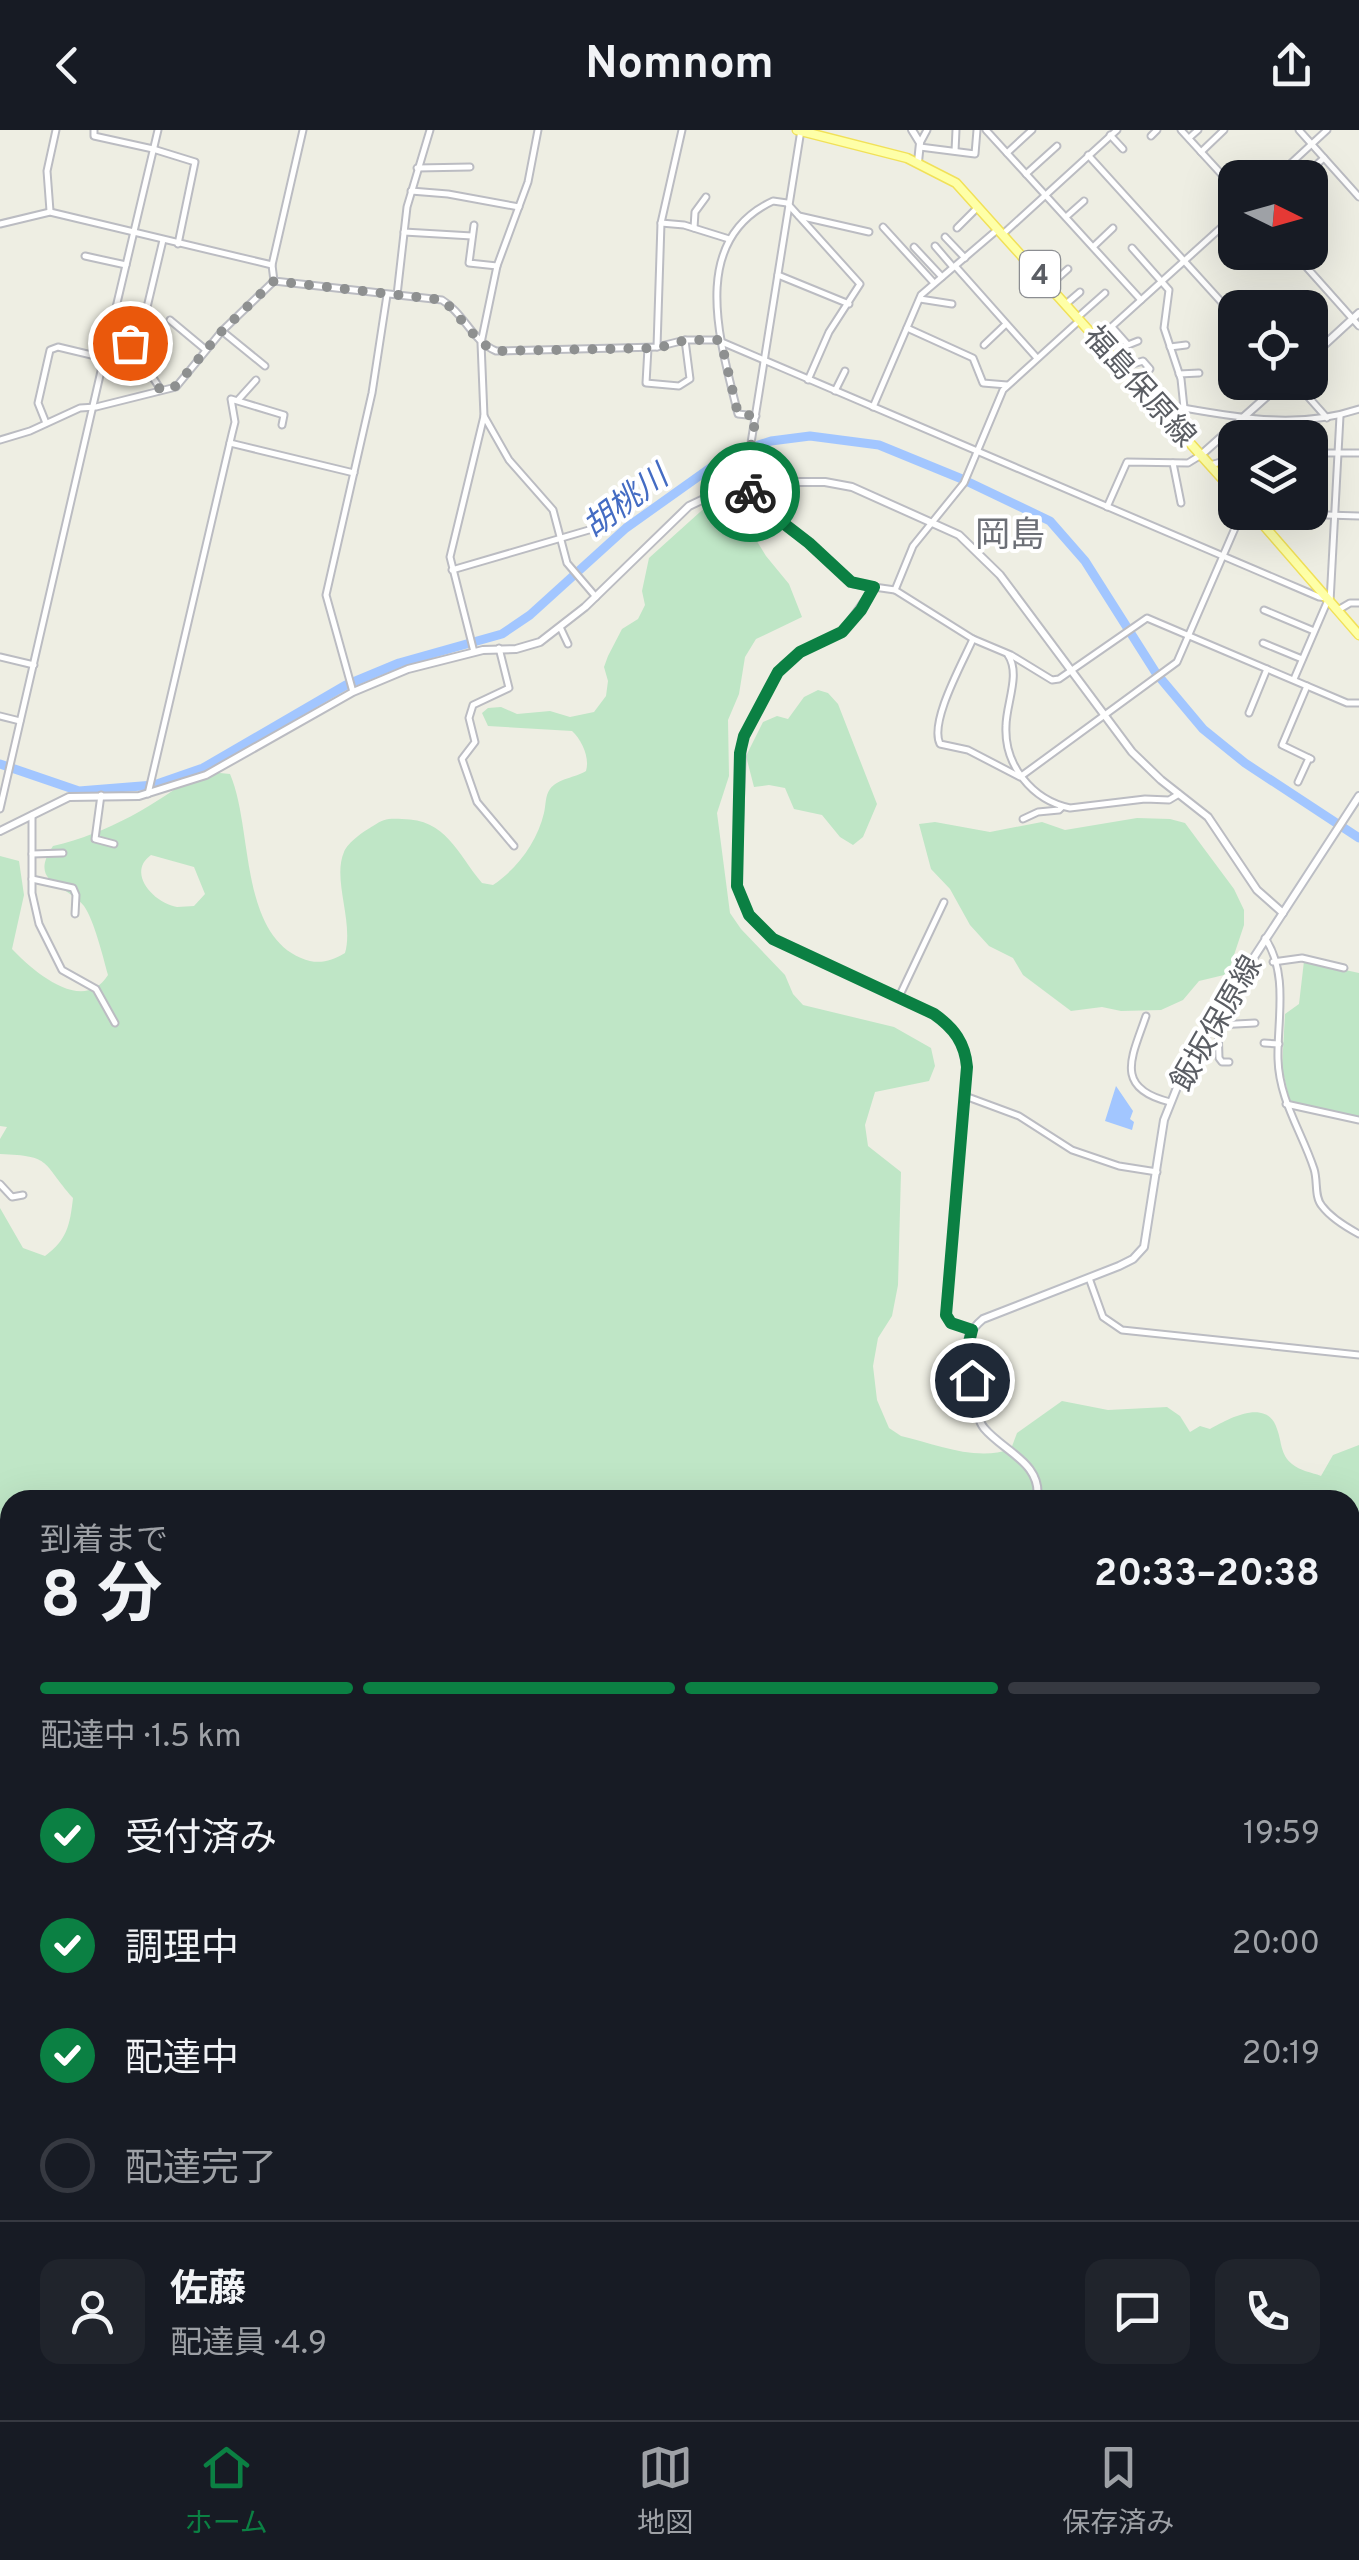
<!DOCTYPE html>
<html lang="ja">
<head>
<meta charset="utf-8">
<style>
	:root { --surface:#171b24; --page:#20242c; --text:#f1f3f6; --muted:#9ea1a6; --line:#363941; --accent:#0b8043 }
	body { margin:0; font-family:Overpass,"Noto Sans JP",sans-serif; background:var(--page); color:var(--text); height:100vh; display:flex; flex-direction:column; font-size:38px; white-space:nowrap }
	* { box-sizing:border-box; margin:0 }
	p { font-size:32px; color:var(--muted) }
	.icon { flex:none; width:55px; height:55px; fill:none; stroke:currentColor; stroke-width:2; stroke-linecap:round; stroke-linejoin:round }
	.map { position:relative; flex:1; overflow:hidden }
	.details { position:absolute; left:0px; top:1360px; width:1360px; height:930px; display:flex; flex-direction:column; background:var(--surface); border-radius:30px 30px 0 0; box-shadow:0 10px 40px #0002 }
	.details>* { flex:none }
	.needle { width:65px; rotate:95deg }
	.fabs { position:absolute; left:1218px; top:30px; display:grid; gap:20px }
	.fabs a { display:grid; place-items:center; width:110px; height:110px; border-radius:20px; background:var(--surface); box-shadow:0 10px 40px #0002; font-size:50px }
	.pin { position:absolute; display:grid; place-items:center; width:85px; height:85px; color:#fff; margin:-42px; border:5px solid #fff; border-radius:50%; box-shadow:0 2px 10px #0007 }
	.courier { position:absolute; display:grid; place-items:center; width:100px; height:100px; margin:-50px; border:8px solid #0b8043; border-radius:50%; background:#fff; color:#222; box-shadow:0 2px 12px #0007 }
	.head em { font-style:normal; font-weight:700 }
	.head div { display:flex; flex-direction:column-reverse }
	.head { display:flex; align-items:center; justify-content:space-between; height:170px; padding:0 40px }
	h1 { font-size:65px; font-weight:700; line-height:75px }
	.bar { display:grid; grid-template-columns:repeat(4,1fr); gap:15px 10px; align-content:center; height:120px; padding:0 40px }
	.bar i { height:12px; border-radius:8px; background:var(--line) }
	.bar .selected { background:var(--accent) }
	.bar p { grid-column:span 4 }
	.line { display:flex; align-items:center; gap:25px; padding:0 40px; border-top:2px solid var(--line) }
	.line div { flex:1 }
	.round { display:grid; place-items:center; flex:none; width:105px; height:105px; border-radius:20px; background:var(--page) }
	ol { padding:0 40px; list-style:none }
	li { display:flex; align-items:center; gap:30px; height:110px }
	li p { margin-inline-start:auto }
	li .icon { padding:10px; border-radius:50%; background:var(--accent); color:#fff; stroke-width:4 }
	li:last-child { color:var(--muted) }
	li i { width:55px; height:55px; border:5px solid var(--line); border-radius:50% }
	header { display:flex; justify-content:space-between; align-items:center; height:130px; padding:0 40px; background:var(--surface); font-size:45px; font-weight:700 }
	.dock { display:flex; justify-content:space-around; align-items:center; height:140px; border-top:2px solid var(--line); background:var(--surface); font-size:28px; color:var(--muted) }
	.dock a { display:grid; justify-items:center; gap:5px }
	.dock .selected { color:var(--accent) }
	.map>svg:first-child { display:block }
	.green { fill:#bfe6c6; fill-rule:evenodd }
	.water { fill:#a2c6ff }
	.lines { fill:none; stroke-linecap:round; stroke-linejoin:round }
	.river { stroke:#a2c6ff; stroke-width:9 }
	.minor-casing { stroke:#bbbcc2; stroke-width:9 }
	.tertiary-casing { stroke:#bbbcc2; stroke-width:10 }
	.secondary-casing { stroke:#bcbec5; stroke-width:10 }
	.primary-casing { stroke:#f1e159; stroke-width:11 }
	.minor { stroke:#fff; stroke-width:5 }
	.tertiary { stroke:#fff; stroke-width:6 }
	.secondary { stroke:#fff; stroke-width:6 }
	.primary { stroke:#feffa7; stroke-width:8 }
	.done { stroke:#8e9090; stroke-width:10; stroke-dasharray:0 18 }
	.route { stroke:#0b8043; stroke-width:12 }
	.labels { text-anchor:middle; stroke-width:8; stroke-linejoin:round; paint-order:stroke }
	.shield { fill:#fff; stroke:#8c8e92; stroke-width:2.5 }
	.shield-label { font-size:28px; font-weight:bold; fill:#5b5e64 }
	.street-label { font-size:30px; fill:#5b5e64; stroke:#fff }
	.water-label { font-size:32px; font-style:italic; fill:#446cc3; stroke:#fff }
	.quarter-label { font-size:35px; fill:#6c6f76; stroke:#fff }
</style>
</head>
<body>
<header><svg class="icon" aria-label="back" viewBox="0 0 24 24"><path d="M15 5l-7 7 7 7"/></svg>Nomnom<svg class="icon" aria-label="share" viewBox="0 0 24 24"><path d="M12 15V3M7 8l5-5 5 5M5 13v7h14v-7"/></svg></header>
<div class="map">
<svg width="1359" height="2290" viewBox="0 0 1359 2290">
	<rect width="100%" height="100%" fill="#eeeee3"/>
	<!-- green -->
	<g class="green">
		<path d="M710,373L727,377L744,390L766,426L789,454L802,487L756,509L745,527L739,564L728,590L729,646L717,683L730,783L741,799L785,845L793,864L803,875L894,897L931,918L935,936L929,951L875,962L865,995L868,1016L901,1042L898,1155L892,1186L878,1208L873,1236L877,1270L889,1298L901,1306C936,1314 976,1332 1011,1319L1017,1303L1062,1271L1108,1280L1167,1277L1180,1286L1190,1302L1200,1296L1210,1299C1228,1289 1267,1267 1277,1299C1282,1312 1280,1324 1292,1334C1300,1341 1311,1342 1321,1346L1333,1325L1359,1315V1535L1350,1539V1370H10V1454L0,1450V1078L23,1118L45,1126C67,1110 70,1095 73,1068C41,1032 53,1026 0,1024V1009L7,997L0,996V726L19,731L24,765L12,819C33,841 83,885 108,845C103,827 94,790 84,776C67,754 27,754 53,716C109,703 155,675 200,641L230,644C253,697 239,802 301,828C317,835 330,832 345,823C354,792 332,749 344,722C348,712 364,701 373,696C383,689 389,688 402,689C446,689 457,723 482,753L493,755C518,738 537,712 544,683C546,675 545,666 550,659C559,648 575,648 586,641C590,628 582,610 572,601L488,596L482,583L488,578L501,577L517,584L550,581L570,587L594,582L606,566L608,551L604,537L608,526L622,499L638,489L645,475L642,461L649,428ZM151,725L194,737L205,764L194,776C189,776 183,777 177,777C154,773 126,743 151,725Z"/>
		<path d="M818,560L828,563L838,574L877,674L863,707L853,715L840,707L822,685L794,679L785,658L769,655L754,657L746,626L763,592L777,586L788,589L804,567Z"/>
		<path d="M1137,688L1170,689L1185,693L1234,759L1244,780V795L1230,837L1224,845L1199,851L1183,870L1161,880L1121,881L1102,877L1071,881L1023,845L1013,828L989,816L970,795L950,759L931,739L919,694L935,692L990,702L1042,692L1065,700Z"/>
		<path d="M1304,831L1359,843V993L1291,976L1282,938L1285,884L1299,874Z"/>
		<path d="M0,1470L10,1476V1714L1,1719L0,1750H10V2095L0,2101Z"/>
		<path d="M27,2280H109L98,2290H21Z"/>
		<path d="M269,2280H453L455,2290H266Z"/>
		<path d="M546,2280H602L605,2290H551Z"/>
		<path d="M614,2280H1082L1101,2290H629Z"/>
		<path d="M1184,2280H1270L1271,2290H1165Z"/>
	</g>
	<!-- water -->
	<path class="water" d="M1116,956L1133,981L1130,989L1134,992L1132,1000L1105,991Z"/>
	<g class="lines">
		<!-- river -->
		<g class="river">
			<path d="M0,634L79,661L154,655L203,638L346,555L399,533L502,504L530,485L626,398L730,324L771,311L810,306L879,315L962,349L1050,391L1085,431L1156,543L1203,599L1245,633L1359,708"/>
			<path d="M1350,2177L1359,2179"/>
		</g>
		<defs>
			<g id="minor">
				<path d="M94,0V6L153,19L195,32L178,114"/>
				<path d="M801,0L747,338L752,369L809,413L853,454L895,460L973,509L1011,525L1052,550L1059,549L1147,488L1347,573H1359"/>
				<path d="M986,0L1141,170"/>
				<path d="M1181,0L1235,59"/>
				<path d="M1299,0L1359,67"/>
				<path d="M1110,5L1123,19"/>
				<path d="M1151,6L1157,0"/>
				<path d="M1189,8L1198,0"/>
				<path d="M920,13L927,0"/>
				<path d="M920,17L975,24L977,0"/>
				<path d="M955,21L956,0"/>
				<path d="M1201,22L1224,0"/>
				<path d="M1007,23L1032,0"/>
				<path d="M1088,25L1235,187"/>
				<path d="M417,38L470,37"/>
				<path d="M1307,43L1324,28"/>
				<path d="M1026,44L1057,16"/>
				<path d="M1275,48L1327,0"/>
				<path d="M411,61L448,64L519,77"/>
				<path d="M50,81L47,41L56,0"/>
				<path d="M799,86L869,102"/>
				<path d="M1066,87L1084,71"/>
				<path d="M661,93L684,95L729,109"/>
				<path d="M0,94L50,82L272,135L274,151L442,170C464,183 472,211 496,221L657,217L685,210H717L1319,467L1327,468"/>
				<path d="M474,95L469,133L497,136"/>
				<path d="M883,97L934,153"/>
				<path d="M694,98L695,82L706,67"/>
				<path d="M957,98L977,78"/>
				<path d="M404,102L472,106"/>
				<path d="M1004,103L1117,0"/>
				<path d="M945,107L965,128"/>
				<path d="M935,116L953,137"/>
				<path d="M914,117L942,147"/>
				<path d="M1093,117L1113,98"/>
				<path d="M1132,118L1169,160L1164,198L1181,249L1184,278"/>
				<path d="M1293,122L1359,196"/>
				<path d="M85,126L126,135"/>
				<path d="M272,135L303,0"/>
				<path d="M956,137L1037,228"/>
				<path d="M778,145L849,174"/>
				<path d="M1050,155L1068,139"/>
				<path d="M397,165L407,77L430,0"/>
				<path d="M920,169L952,174"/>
				<path d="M1066,174L1080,162"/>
				<path d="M1078,187L1105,163"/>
				<path d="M170,190L206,220"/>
				<path d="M1112,197L1128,215L1138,211"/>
				<path d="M907,198L973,228L983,253L1007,255"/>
				<path d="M222,201L265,236"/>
				<path d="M1098,209L1235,85"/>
				<path d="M984,215L1006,194"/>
				<path d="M657,217L661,93L682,0"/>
				<path d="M1170,217L1186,215"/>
				<path d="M648,218L646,253L679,256L690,249L685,210"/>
				<path d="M1123,237L1143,231L1150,239"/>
				<path d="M1179,244L1199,243"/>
				<path d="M1295,252L1327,288"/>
				<path d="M161,260L129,211L144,190L163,110"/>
				<path d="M835,261L845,241"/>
				<path d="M238,270L256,250"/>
				<path d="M873,277L921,165L997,100"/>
				<path d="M1160,279L1172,276C1235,287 1296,300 1359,279"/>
				<path d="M484,286L509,330L553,380L567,433L596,467"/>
				<path d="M756,286L738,284C721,214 687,111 773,71L787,73L860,154L829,202L808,250"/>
				<path d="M46,293L38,273L50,220L58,217L104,228L158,0"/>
				<path d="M0,310L30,301L80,278L96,277L176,257L222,201L274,151"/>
				<path d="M230,313L354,343"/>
				<path d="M1310,323H1359"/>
				<path d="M1173,333L1181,373"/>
				<path d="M1210,335L1235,328"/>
				<path d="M1107,377L1127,332L1188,333L1201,325"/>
				<path d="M1256,387L1264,383L1359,386"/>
				<path d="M452,440L606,395"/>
				<path d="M874,457L842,502L800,522L783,535L743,606L737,756L752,790L773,809L934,884C954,898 965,913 967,937L945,1185L951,1193L972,1200"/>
				<path d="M895,460L913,416L964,353L1003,260L1080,190"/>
				<path d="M1330,472L1340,286"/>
				<path d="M1264,480L1314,501"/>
				<path d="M1338,480L1350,473H1359"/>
				<path d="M560,497L568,514"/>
				<path d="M973,509C963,532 929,592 940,614L968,620L1020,647L1177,532L1242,382"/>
				<path d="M1263,513L1302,529"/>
				<path d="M499,518L509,558L473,575L469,588L475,612L462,629L477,672L514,716"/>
				<path d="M474,522L450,427L484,286L481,213L497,136L528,52L538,0"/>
				<path d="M1008,525C1021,544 1006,574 1006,596C1004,635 1032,670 1070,678L1145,669L1169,670L1179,664"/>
				<path d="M0,527L34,535"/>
				<path d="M1294,549L1328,470"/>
				<path d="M1307,556L1282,615L1311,629"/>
				<path d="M353,562L326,465L372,263L387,165"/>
				<path d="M1249,583L1267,539"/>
				<path d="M0,586L20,591"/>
				<path d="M1298,652L1309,628"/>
				<path d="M148,664L232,304L235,292L231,269L284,285L282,295"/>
				<path d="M101,665L95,709L114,714"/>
				<path d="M0,679L104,228"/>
				<path d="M32,685V763L39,794L62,840L96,859L115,893"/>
				<path d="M1023,689L1038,682L1059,680L1062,677"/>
				<path d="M32,724L63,723"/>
				<path d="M32,749L73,758L76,765L75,784"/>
				<path d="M1265,808C1289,844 1277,890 1278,929C1279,970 1302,1002 1314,1039C1318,1051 1314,1067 1322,1076C1331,1088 1346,1097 1359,1104"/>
				<path d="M1273,832L1302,828L1344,838"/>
				<path d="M899,867L944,772"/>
				<path d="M1146,886C1132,927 1113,958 1170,972"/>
				<path d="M1214,892L1218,896L1219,928L1222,932H1229"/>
				<path d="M1217,895L1255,893"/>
				<path d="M1264,913L1279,914"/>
				<path d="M965,966L1019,986L1072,1020L1119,1036L1157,1042"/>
				<path d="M1286,974L1359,990"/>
				<path d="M0,1054L12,1067L23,1065"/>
				<path d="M1089,1148L1103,1187L1122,1200L1359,1225"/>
				<path d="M0,1471L10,1474"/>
				<path d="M1350,1710L1353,1711"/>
				<path d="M0,1902L10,1912"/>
				<path d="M1350,2103L1359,2113"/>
			</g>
			<g id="tertiary">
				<path d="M912,0L920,13L918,32"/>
				<path d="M1310,228L1359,183"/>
				<path d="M1201,325L1283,252"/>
				<path d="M0,701L69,667L139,666L206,645L353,562L408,539L483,520L516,519L540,512L585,477L689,376L708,367L799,352H825L852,357L959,405L1000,445L1132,622L1161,650L1208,687L1257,760L1283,783"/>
			</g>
			<g id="secondary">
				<path d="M1037,1370C1043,1333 1004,1322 984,1298C974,1286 964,1223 969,1207C972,1199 977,1194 983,1189L1119,1136L1133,1129L1144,1117L1164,990L1178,955L1232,861L1359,666"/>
				<path d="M0,2249L10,2261"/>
				<path d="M1350,2257L1359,2263"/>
				<path d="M27,2280L40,2290"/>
			</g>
			<g id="primary">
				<path d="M797,0L907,28L956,53L1235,363"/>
				<path d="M1252,382L1359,505"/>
			</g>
		</defs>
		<!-- minor casing -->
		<use href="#minor" class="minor-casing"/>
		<!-- tertiary casing -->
		<use href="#tertiary" class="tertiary-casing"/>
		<!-- secondary casing -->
		<use href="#secondary" class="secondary-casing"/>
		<!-- primary casing -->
		<use href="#primary" class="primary-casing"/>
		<!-- minor -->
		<use href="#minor" class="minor"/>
		<!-- tertiary -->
		<use href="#tertiary" class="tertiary"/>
		<!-- secondary -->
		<use href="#secondary" class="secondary"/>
		<!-- primary -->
		<use href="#primary" class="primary"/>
	</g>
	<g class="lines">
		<!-- done -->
		<path class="done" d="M130,213L161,261L176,256L222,201L274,151L444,170L481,213L496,221L658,218L686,210H717L721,211L738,284L756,286L747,338L750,362"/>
		<!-- route -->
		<path class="route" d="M750,362L752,369L809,413L851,452L874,457L861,480L842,502L800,522L778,542L744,606L740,623L737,756L749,785L773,809L934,884C954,898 965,913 967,937L946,1185L951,1193L972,1200L968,1217L972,1250"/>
	</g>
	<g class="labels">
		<!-- shield labels -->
		<rect class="shield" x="1020" y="121" width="40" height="46" rx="8"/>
		<g class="shield-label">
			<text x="1040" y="154">4</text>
		</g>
		<!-- street labels -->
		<g class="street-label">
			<text transform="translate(1140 256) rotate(48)" y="10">福島保原線</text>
			<text transform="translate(1216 893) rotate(-60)" y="10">飯坂保原線</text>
		</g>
		<!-- water labels -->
		<g class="water-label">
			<text transform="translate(625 371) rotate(-37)" y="11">胡桃川</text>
		</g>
		<!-- quarter labels -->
		<g class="quarter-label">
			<text x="1010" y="416">岡島</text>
		</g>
	</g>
</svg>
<div class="fabs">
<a><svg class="needle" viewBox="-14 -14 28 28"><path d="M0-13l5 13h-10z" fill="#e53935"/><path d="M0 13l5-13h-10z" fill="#9ea1a6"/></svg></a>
<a><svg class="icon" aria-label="locate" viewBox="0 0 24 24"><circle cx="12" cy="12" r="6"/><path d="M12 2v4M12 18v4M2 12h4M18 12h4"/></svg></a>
<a><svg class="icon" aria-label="layers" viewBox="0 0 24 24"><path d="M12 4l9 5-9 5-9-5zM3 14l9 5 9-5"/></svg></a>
</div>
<div class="pin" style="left:130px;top:213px;background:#ea580c"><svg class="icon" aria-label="bag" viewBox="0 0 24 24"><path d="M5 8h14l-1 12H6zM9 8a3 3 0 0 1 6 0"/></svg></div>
<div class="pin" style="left:972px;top:1250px;background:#1f2937"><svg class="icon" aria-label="home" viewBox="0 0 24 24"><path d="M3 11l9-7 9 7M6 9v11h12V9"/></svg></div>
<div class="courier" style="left:750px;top:362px"><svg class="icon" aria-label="bike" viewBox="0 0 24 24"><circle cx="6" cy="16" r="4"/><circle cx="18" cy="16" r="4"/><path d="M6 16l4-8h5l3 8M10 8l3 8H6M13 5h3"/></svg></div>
<section class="details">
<div class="head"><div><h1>8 分</h1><p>到着まで</p></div><em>20:33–20:38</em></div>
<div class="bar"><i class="selected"></i><i class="selected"></i><i class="selected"></i><i></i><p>配達中 · 1.5 km</p></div>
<ol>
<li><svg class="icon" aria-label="check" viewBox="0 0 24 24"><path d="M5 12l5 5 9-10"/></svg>受付済み<p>19:59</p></li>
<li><svg class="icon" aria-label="check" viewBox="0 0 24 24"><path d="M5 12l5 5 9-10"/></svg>調理中<p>20:00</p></li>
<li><svg class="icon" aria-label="check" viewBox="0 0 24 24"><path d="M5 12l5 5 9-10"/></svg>配達中<p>20:19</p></li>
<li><i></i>配達完了</li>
</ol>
<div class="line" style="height:180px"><a class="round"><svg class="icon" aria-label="person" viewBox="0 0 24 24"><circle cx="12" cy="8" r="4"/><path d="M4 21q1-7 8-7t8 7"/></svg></a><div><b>佐藤</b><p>配達員 · 4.9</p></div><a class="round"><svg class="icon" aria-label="chat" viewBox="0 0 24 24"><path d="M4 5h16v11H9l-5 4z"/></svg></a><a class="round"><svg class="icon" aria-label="phone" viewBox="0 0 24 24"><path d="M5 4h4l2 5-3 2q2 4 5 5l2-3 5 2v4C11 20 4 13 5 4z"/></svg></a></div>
</section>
</div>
<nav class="dock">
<a class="selected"><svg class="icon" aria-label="home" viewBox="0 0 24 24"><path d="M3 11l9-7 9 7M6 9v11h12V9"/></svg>ホーム</a>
<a><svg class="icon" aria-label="map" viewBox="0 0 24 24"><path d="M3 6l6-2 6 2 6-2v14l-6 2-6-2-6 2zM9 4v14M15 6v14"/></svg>地図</a>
<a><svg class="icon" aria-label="saved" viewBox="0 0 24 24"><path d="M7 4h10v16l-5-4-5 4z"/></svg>保存済み</a>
</nav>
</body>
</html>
